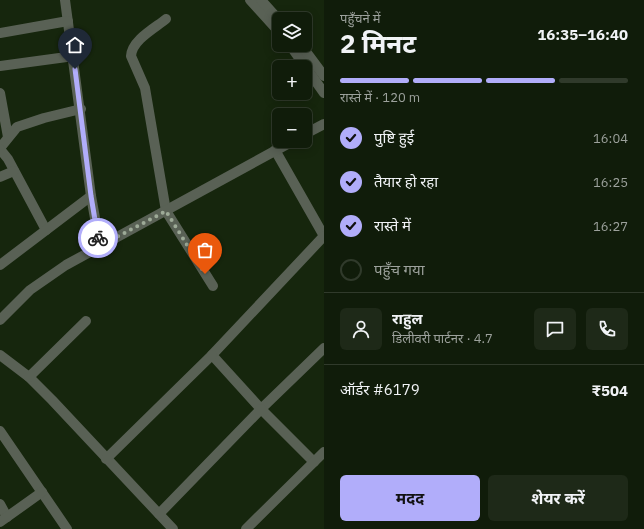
<!DOCTYPE html>
<html lang="hi">
<head>
<meta charset="utf-8">
<style>
	:root { --surface:#101c0a; --page:#1e2918; --text:#f1f3f6; --muted:#9ca19c; --line:#303a2b; --accent:#b1adfa }
	body { margin:0; font-family:"IBM Plex Sans","Noto Sans Devanagari",sans-serif; background:var(--page); color:var(--text); height:100vh; display:flex; flex-direction:column; font-size:15px; white-space:nowrap }
	* { box-sizing:border-box; margin:0 }
	p { font-size:13px; color:var(--muted) }
	.icon { flex:none; width:22px; height:22px; fill:none; stroke:currentColor; stroke-width:2; stroke-linecap:round; stroke-linejoin:round }
	.map { position:relative; flex:1; overflow:hidden }
	.panel { display:flex; flex-direction:column; background:var(--surface); width:320px }
	.panel>* { flex:none }
	.buttons { position:absolute; left:272px; top:12px; display:grid; gap:8px }
	.buttons a { display:grid; place-items:center; width:40px; height:40px; border-radius:6px; background:var(--surface); box-shadow:0 2px 10px #0003,0 0 0 1px var(--line); font-size:20px }
	.pin { position:absolute; display:grid; place-items:center; width:34px; height:34px; color:#fff; margin:-41px -17px; border-radius:50% 50% 50% 0; rotate:-45deg; box-shadow:0 0 4px #0007 }
	.pin .icon { rotate:45deg }
	.courier { position:absolute; display:grid; place-items:center; width:40px; height:40px; margin:-20px; border:3px solid #b1adfa; border-radius:50%; background:#fff; color:#222; box-shadow:0 1px 5px #0007 }
	.summary em { font-style:normal; font-weight:700 }
	.summary div { display:flex; flex-direction:column-reverse }
	.summary { display:flex; align-items:center; justify-content:space-between; height:68px; padding:0 16px }
	h1 { font-size:26px; font-weight:700; line-height:30px }
	.bar { display:grid; grid-template-columns:repeat(4,1fr); gap:6px 4px; align-content:center; height:48px; padding:0 16px }
	.bar i { height:5px; border-radius:3px; background:var(--line) }
	.bar .current { background:var(--accent) }
	.bar p { grid-column:span 4 }
	.line { display:flex; align-items:center; gap:10px; padding:0 16px; border-top:1px solid var(--line) }
	.line div { flex:1 }
	.round { display:grid; place-items:center; flex:none; width:42px; height:42px; border-radius:6px; background:var(--page) }
	ol { padding:0 16px; list-style:none }
	li { display:flex; align-items:center; gap:12px; height:44px }
	li p { margin-inline-start:auto }
	li .icon { padding:4px; border-radius:50%; background:var(--accent); color:#111; stroke-width:4 }
	li:last-child { color:var(--muted) }
	li i { width:22px; height:22px; border:2px solid var(--line); border-radius:50% }
	.action { display:flex; gap:8px; margin-top:auto; padding:8px 16px }
	.action a { flex:1; height:46px; border-radius:6px; background:var(--accent); color:#111; font-size:16px; font-weight:700; line-height:46px; text-align:center }
	.action a+a { background:var(--page); color:var(--text) }
	main { display:flex; flex:1; min-height:0 }
	.map>svg:first-child { display:block }
	.lines { fill:none; stroke-linecap:round; stroke-linejoin:round }
	.minor { stroke:#596155; stroke-width:10 }
	.done { stroke:#9daa97; stroke-width:4; stroke-dasharray:0 7.2 }
	.route { stroke:#b1adfa; stroke-width:5 }
</style>
</head>
<body>
<main>
<div class="map">
<svg width="324" height="529" viewBox="0 0 324 529">
	<rect width="100%" height="100%" fill="#16260d"/>
	<g class="lines">
		<!-- minor -->
		<g class="minor">
			<path d="M65,0L91,196L100,246"/>
			<path d="M250,0L279,32"/>
			<path d="M261,0L279,20"/>
			<path d="M166,19C155,28 132,40 131,56L145,88L166,211L213,286"/>
			<path d="M0,33L68,21"/>
			<path d="M290,45L324,93"/>
			<path d="M301,45L324,76"/>
			<path d="M0,66L74,56"/>
			<path d="M0,93L8,137"/>
			<path d="M305,134L324,124"/>
			<path d="M0,148L17,127L44,118L81,109"/>
			<path d="M0,149L8,159L46,230"/>
			<path d="M275,150L324,236"/>
			<path d="M0,177L14,171"/>
			<path d="M324,236L212,355L261,409L324,348"/>
			<path d="M0,265L91,196"/>
			<path d="M0,320L30,290L66,265L293,141"/>
			<path d="M0,355L29,377L52,400L173,529"/>
			<path d="M29,377L86,321"/>
			<path d="M0,431L67,529"/>
			<path d="M106,459L212,355"/>
			<path d="M0,504L7,517"/>
			<path d="M159,514L261,409L314,462"/>
			<path d="M0,522L42,492"/>
			<path d="M246,529L324,452"/>
		</g>
	</g>
	<g class="lines">
		<!-- done -->
		<path class="done" d="M98,238L100,246L166,211L205,274"/>
		<!-- route -->
		<path class="route" d="M75,69L91,196L98,238"/>
	</g>
</svg>
<div class="buttons">
<a><svg class="icon" aria-label="layers" viewBox="0 0 24 24"><path d="M12 4l9 5-9 5-9-5zM3 14l9 5 9-5"/></svg></a>
<a>+</a>
<a>−</a>
</div>
<div class="pin" style="left:205px;top:274px;background:#ea580c"><svg class="icon" aria-label="bag" viewBox="0 0 24 24"><path d="M5 8h14l-1 12H6zM9 8a3 3 0 0 1 6 0"/></svg></div>
<div class="pin" style="left:75px;top:69px;background:#1f2937"><svg class="icon" aria-label="home" viewBox="0 0 24 24"><path d="M3 11l9-7 9 7M6 9v11h12V9"/></svg></div>
<div class="courier" style="left:98px;top:238px"><svg class="icon" aria-label="bike" viewBox="0 0 24 24"><circle cx="6" cy="16" r="4"/><circle cx="18" cy="16" r="4"/><path d="M6 16l4-8h5l3 8M10 8l3 8H6M13 5h3"/></svg></div>
</div>
<section class="panel">
<div class="summary"><div><h1>2 मिनट</h1><p>पहुँचने में</p></div><em>16:35–16:40</em></div>
<div class="bar"><i class="current"></i><i class="current"></i><i class="current"></i><i></i><p>रास्ते में · 120 m</p></div>
<ol>
<li><svg class="icon" aria-label="check" viewBox="0 0 24 24"><path d="M5 12l5 5 9-10"/></svg>पुष्टि हुई<p>16:04</p></li>
<li><svg class="icon" aria-label="check" viewBox="0 0 24 24"><path d="M5 12l5 5 9-10"/></svg>तैयार हो रहा<p>16:25</p></li>
<li><svg class="icon" aria-label="check" viewBox="0 0 24 24"><path d="M5 12l5 5 9-10"/></svg>रास्ते में<p>16:27</p></li>
<li><i></i>पहुँच गया</li>
</ol>
<div class="line" style="height:72px"><a class="round"><svg class="icon" aria-label="person" viewBox="0 0 24 24"><circle cx="12" cy="8" r="4"/><path d="M4 21q1-7 8-7t8 7"/></svg></a><div><b>राहुल</b><p>डिलीवरी पार्टनर · 4.7</p></div><a class="round"><svg class="icon" aria-label="chat" viewBox="0 0 24 24"><path d="M4 5h16v11H9l-5 4z"/></svg></a><a class="round"><svg class="icon" aria-label="phone" viewBox="0 0 24 24"><path d="M5 4h4l2 5-3 2q2 4 5 5l2-3 5 2v4C11 20 4 13 5 4z"/></svg></a></div>
<div class="line" style="height:52px"><div>ऑर्डर #6179</div><b>₹504</b></div>
<div class="action"><a>मदद</a><a>शेयर करें</a></div>
</section>
</main>
</body>
</html>
